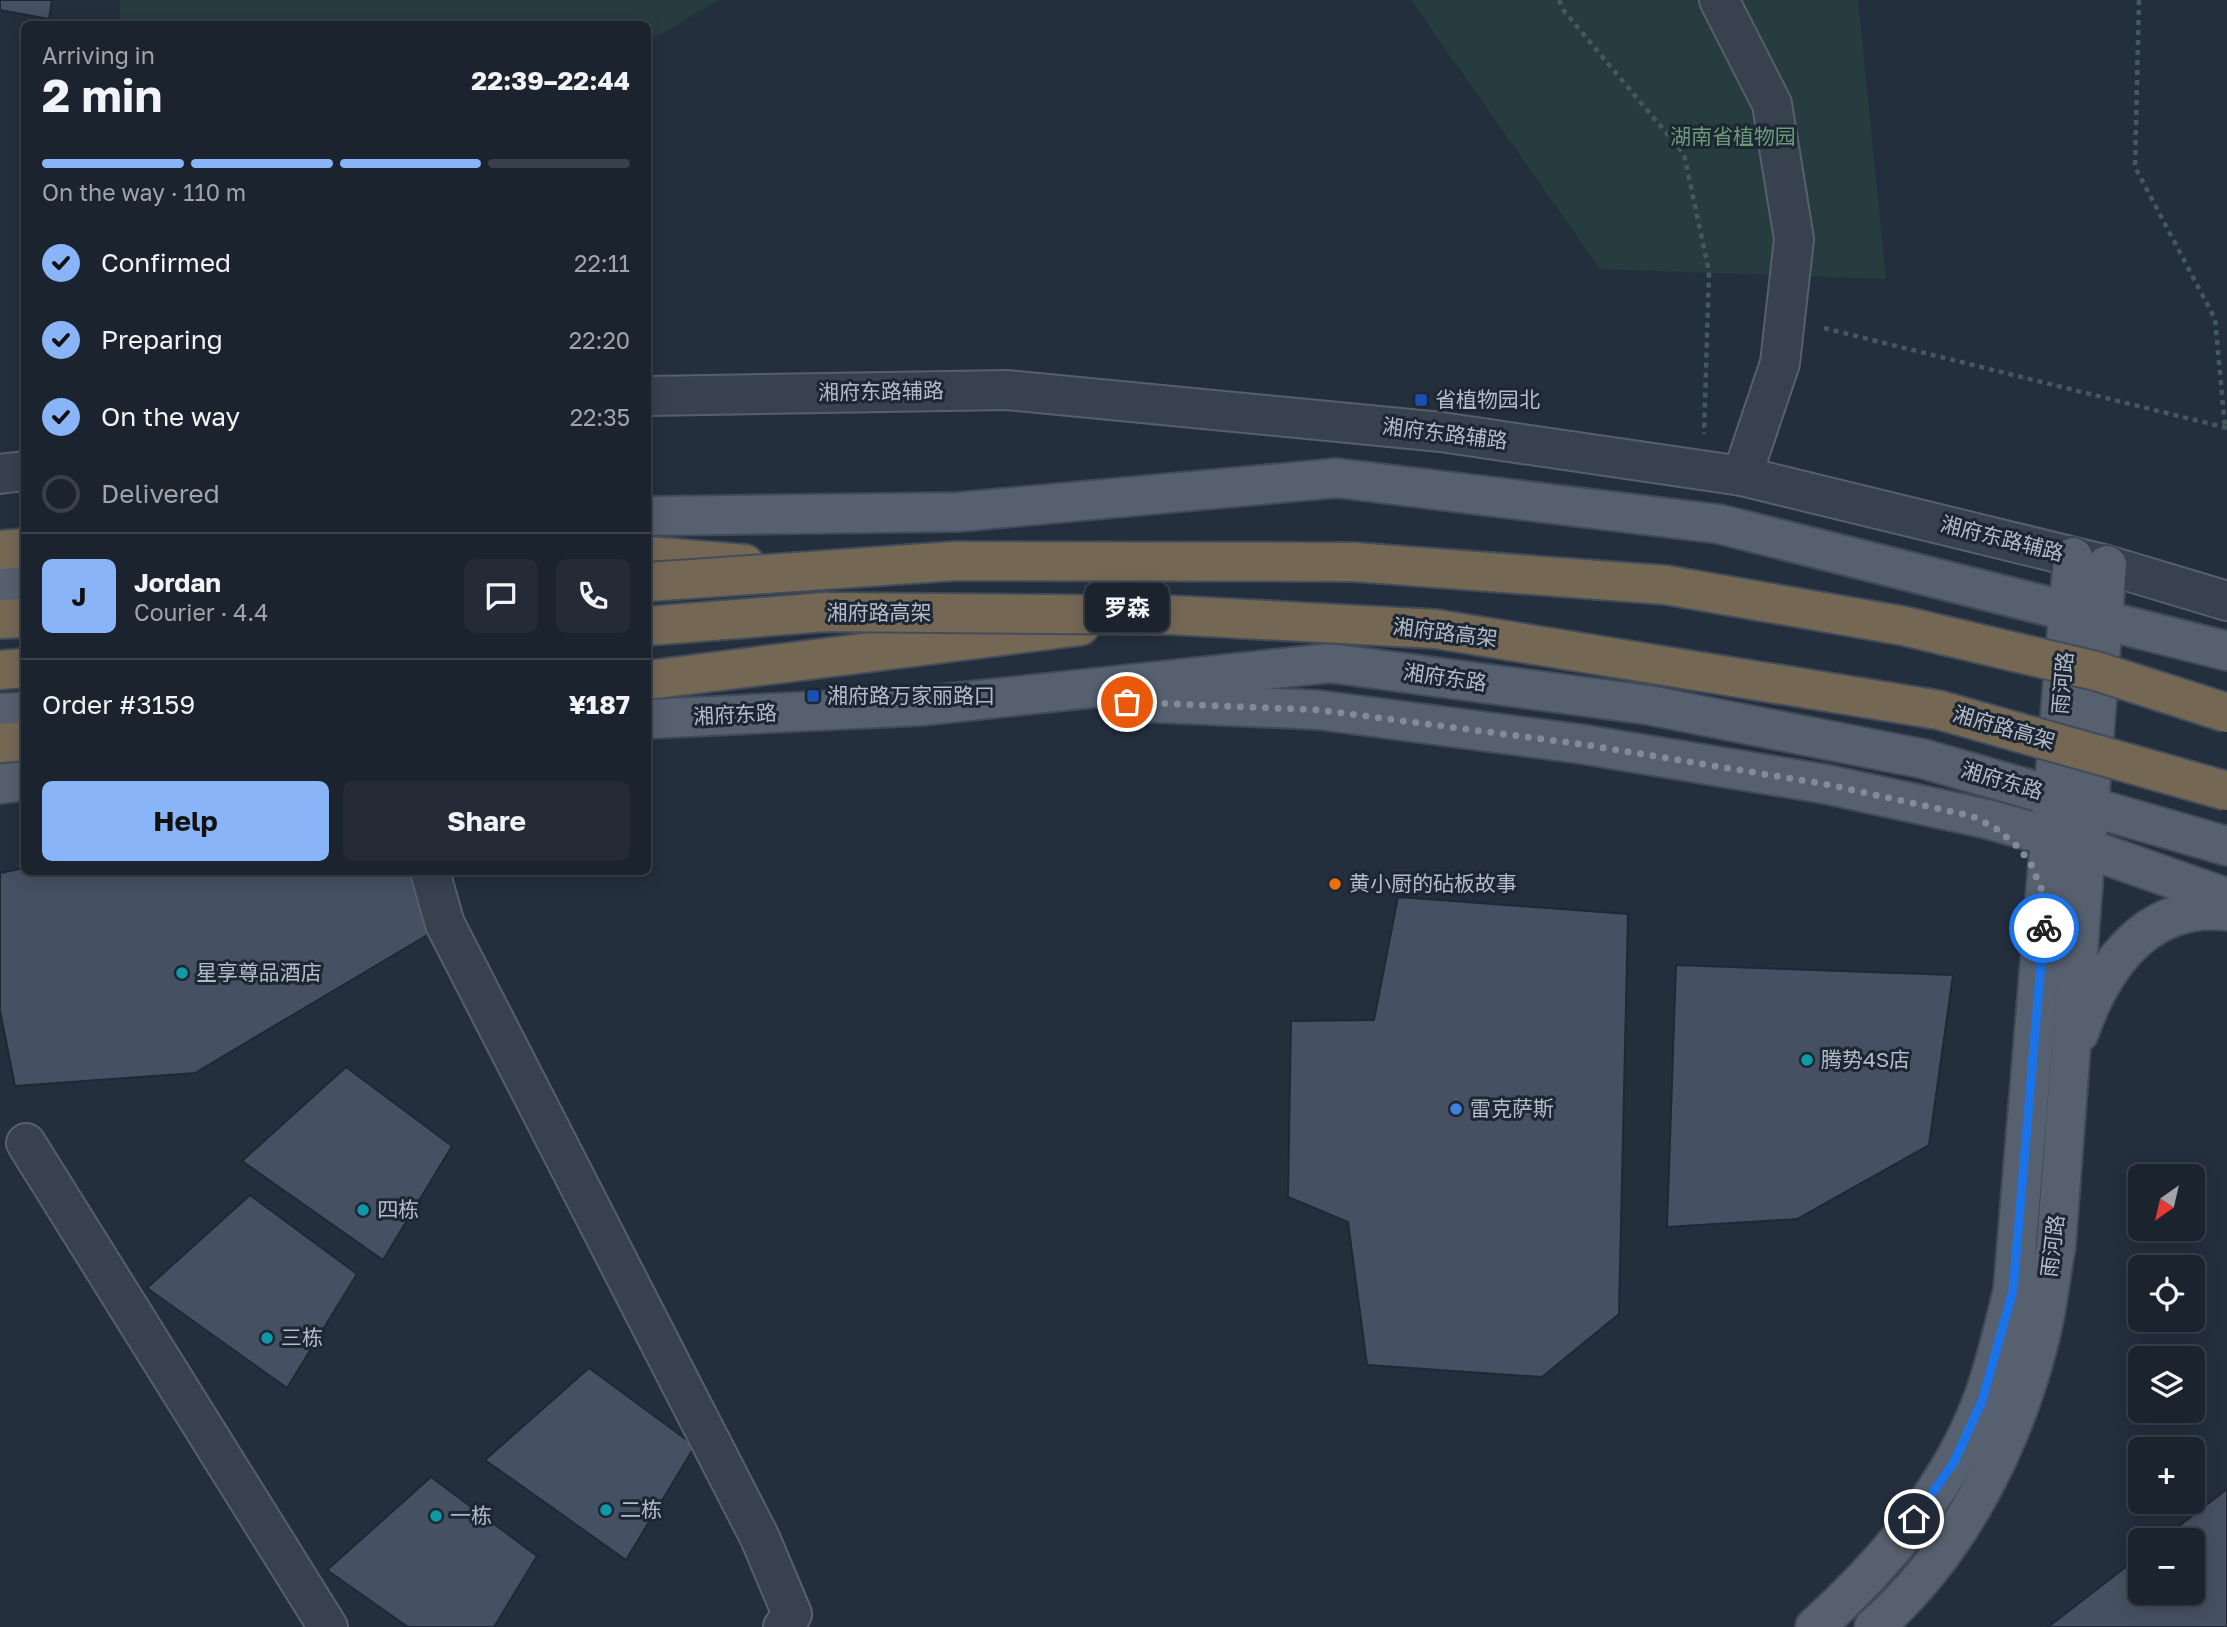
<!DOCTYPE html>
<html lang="en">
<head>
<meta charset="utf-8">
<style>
	:root { --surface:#1b232e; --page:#242b36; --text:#f1f3f6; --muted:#a0a4aa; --line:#39404a; --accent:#8ab4f8 }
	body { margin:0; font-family:"Golos Text","Noto Sans SC",sans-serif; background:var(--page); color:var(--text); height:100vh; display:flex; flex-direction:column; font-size:26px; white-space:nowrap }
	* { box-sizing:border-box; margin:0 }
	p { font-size:23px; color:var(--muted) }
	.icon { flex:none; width:38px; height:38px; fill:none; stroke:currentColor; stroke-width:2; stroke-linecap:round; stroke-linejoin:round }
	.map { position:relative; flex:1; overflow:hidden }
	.details { position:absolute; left:21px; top:21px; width:630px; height:854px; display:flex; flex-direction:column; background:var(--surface); border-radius:10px; box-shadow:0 4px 18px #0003,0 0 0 2px var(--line) }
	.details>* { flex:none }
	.needle { width:46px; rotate:214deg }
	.controls { position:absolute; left:2128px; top:1164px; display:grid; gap:14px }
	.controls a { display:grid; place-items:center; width:77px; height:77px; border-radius:10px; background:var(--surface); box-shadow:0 4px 18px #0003,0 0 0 2px var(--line); font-size:35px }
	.pin { position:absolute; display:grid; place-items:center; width:60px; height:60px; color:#fff; margin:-30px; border:4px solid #fff; border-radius:50%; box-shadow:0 2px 7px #0007 }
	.courier { position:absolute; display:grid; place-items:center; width:70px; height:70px; margin:-35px; border:5px solid #1a73e8; border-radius:50%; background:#fff; color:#222; box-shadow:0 2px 9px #0007 }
	.bubble { position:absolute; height:49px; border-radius:10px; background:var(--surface); box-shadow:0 4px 18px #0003,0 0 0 2px var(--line); font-size:23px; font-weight:700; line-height:49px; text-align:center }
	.head em { font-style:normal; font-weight:700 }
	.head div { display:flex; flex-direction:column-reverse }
	.head { display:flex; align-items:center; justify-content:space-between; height:119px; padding:0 21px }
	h1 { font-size:46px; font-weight:700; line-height:52px }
	.bar { display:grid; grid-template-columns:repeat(4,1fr); gap:10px 7px; align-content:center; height:84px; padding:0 21px }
	.bar i { height:9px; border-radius:5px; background:var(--line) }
	.bar .active { background:var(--accent) }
	.bar p { grid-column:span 4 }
	.line { display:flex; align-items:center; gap:18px; padding:0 21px; border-top:2px solid var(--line) }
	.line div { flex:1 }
	.round { display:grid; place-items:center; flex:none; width:74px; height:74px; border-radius:10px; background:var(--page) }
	ol { padding:0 21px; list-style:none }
	li { display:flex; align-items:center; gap:21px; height:77px }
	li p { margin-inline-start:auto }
	li .icon { padding:7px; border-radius:50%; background:var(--accent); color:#111; stroke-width:4 }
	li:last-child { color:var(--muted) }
	li i { width:38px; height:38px; border:4px solid var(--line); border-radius:50% }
	.primary-button { display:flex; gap:14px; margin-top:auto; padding:14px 21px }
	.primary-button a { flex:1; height:80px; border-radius:10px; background:var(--accent); color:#111; font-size:28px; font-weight:700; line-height:80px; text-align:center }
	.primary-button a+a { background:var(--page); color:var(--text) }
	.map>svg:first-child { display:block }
	.green { fill:#263c3f }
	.building { fill:#455162; stroke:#1f2835; stroke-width:2 }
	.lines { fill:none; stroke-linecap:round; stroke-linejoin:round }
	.minor-casing { stroke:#565f6c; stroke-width:42 }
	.major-casing { stroke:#414a57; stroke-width:42 }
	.highway-casing { stroke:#434c59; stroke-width:42 }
	.path { stroke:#44595c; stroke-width:4.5; stroke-dasharray:5 5; stroke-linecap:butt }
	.minor { stroke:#38414e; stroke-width:38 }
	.major { stroke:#56606e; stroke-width:38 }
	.highway { stroke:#746855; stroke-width:38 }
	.highway-bridge-casing { stroke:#434c59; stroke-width:42; stroke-linecap:butt }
	.highway-bridge { stroke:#746855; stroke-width:38 }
	.done { stroke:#828b98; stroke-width:7; stroke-dasharray:0 12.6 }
	.route { stroke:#1a73e8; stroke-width:9 }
	.transit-dot { fill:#1a4fb4; stroke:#1d2633; stroke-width:2.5 }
	.food-dot { fill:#e8710a; stroke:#1d2633; stroke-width:2.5 }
	.culture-dot { fill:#0f9aa8; stroke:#1d2633; stroke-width:2.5 }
	.shop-dot { fill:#3f7fe0; stroke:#1d2633; stroke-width:2.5 }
	.labels { text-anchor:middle; stroke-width:6; stroke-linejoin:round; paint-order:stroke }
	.park-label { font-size:21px; fill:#6b9a76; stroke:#1d2633 }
	.street-label { font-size:21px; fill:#b4bcc9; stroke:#1d2633 }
	.poi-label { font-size:21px; fill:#b4bcc9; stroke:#1d2633; text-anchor:start }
</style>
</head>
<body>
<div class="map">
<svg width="2227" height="1627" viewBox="0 0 2227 1627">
	<rect width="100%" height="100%" fill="#242f3e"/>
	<!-- green -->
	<g class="green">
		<path d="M120,0H718L648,42V24H120Z"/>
		<path d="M1411,0H1858L1886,279L1600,269Z"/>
	</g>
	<!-- building -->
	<g class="building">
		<path d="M0,0H52L49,19L0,10Z"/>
		<path d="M24,868V872H409L429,934L195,1073L15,1086L0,1011V873Z"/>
		<path d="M1398,897L1628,914L1619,1314L1542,1377L1367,1365L1348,1222L1288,1197L1291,1021L1374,1020Z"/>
		<path d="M1676,965L1953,975L1929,1145L1797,1219L1667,1227Z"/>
		<path d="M346,1067L452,1146L383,1260L242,1161Z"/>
		<path d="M250,1195L357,1274L287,1388L147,1288Z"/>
		<path d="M589,1368L695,1446L626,1560L485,1460Z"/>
		<path d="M431,1477L537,1556L494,1627H408L327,1570Z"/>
		<path d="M2227,1489V1627H2048L2140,1556V1592H2193V1540H2161Z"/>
	</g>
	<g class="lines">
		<defs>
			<g id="minor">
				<path d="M1719,0L1772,104L1794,239L1780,363L1742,476"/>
				<path d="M648,396L1007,390L1441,432L1742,476L2107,565L2227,601"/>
				<path d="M0,474L24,471"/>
				<path d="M430,872L445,924L760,1538L792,1614L783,1627"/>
				<path d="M26,1143L328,1627"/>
			</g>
			<g id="major">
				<path d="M648,516L959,512L1337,478L1719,524L2227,651"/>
				<path d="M0,583L24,581"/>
				<path d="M1137,702L1319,710L1581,744L1825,784L1987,819L2066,841L2227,898"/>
				<path d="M0,713L24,712"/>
				<path d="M648,719L921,706L1330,663L1648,705L1924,759L2227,846"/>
				<path d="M0,784L24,781"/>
				<path d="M2079,1033C2103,965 2147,902 2227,911"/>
				<path d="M1815,1627C1885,1564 1950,1488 1983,1399C1996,1363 2004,1327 2013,1290L2073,557"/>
				<path d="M1874,1627C1957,1555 2011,1449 2038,1345C2047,1313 2050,1278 2056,1246L2107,565"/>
			</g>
			<g id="highway">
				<path d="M0,550L24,548"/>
				<path d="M648,556L745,564"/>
				<path d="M0,619L24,618"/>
				<path d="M0,670L24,668"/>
				<path d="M648,680L1080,626"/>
				<path d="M0,743L24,741"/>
			</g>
		</defs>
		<!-- minor casing -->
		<use href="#minor" class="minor-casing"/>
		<!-- major casing -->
		<use href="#major" class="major-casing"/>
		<!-- highway casing -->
		<use href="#highway" class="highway-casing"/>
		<!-- path -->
		<g class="path">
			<path d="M1559,0L1564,11L1684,154L1709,272L1704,434"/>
			<path d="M2139,0L2135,167L2215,319L2225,427"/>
			<path d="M1824,328L2227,428"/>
		</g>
		<!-- minor -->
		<use href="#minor" class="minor"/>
		<!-- major -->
		<use href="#major" class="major"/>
		<!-- highway -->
		<use href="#highway" class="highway"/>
		<defs>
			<g id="highway-bridge">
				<path d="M648,582L955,561L1354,562L1666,585L1904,626L2096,671L2227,713"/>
				<path d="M648,626L825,612L1170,615L1436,629L1939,710L2227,791"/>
			</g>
		</defs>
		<!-- highway-bridge casing -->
		<use href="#highway-bridge" class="highway-bridge-casing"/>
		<!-- highway-bridge -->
		<use href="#highway-bridge" class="highway-bridge"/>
	</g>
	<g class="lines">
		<!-- done -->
		<path class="done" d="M1127,702L1319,710L1581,744L1825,784L1972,816L1997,829L2015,844L2030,862L2046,900L2044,928"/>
		<!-- route -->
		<path class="route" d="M1914,1519L1954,1462L1982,1401L2013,1290L2044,928"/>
	</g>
	<!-- markers -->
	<g class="transit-dot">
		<rect x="1414" y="393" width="14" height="14" rx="3.5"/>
		<rect x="806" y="689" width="14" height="14" rx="3.5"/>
	</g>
	<circle class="food-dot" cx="1335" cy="884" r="7"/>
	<g class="culture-dot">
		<circle cx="182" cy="973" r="7"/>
		<circle cx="1807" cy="1060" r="7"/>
		<circle cx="363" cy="1210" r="7"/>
		<circle cx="267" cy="1338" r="7"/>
		<circle cx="606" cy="1510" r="7"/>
		<circle cx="436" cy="1516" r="7"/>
	</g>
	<circle class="shop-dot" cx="1456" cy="1109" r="7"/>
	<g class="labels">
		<!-- park labels -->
		<g class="park-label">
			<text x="1733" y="144">湖南省植物园</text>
		</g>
		<!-- street labels -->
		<g class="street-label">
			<text transform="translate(881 392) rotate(-1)" y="7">湘府东路辅路</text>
			<text transform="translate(1445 434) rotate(7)" y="7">湘府东路辅路</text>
			<text transform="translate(2002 539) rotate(14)" y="7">湘府东路辅路</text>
			<text x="879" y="620">湘府路高架</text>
			<text transform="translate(1445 633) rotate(7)" y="7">湘府路高架</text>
			<text transform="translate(1445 678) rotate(8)" y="7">湘府东路</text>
			<text transform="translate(2063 683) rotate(-85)" y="7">雨河路</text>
			<text transform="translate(735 715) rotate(-3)" y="7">湘府东路</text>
			<text transform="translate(2004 728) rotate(16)" y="7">湘府路高架</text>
			<text transform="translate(2002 781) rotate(16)" y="7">湘府东路</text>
			<text transform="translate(2053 1246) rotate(-83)" y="7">雨河路</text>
		</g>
		<!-- poi labels -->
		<g class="poi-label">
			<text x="1435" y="407">省植物园北</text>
			<text x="827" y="703">湘府路万家丽路口</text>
			<text x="1349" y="891">黄小厨的砧板故事</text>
			<text x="196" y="980">星享尊品酒店</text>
			<text x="1821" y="1067">腾势4S店</text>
			<text x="1470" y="1116">雷克萨斯</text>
			<text x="377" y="1217">四栋</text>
			<text x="281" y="1345">三栋</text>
			<text x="620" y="1517">二栋</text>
			<text x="450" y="1523">一栋</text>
		</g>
	</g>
</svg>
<div class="controls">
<a><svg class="needle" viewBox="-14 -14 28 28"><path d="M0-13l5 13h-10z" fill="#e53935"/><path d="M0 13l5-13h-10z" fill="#a0a4aa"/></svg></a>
<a><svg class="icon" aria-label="locate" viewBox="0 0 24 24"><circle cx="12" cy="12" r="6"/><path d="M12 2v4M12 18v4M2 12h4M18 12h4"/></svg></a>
<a><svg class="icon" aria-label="layers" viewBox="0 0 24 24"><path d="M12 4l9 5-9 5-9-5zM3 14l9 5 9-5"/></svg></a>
<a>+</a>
<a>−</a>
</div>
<div class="pin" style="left:1127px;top:702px;background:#ea580c"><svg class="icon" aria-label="bag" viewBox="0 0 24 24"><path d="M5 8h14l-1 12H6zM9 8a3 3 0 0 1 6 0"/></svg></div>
<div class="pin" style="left:1914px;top:1519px;background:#1f2937"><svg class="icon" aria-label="home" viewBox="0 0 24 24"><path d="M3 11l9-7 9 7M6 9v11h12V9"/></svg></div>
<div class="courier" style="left:2044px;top:928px"><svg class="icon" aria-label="bike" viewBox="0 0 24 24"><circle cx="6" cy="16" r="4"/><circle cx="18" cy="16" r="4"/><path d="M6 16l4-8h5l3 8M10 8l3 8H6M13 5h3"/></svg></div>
<div class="bubble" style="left:1085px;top:583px;width:84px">罗森</div>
<section class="details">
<div class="head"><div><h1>2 min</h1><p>Arriving in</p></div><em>22:39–22:44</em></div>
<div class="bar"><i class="active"></i><i class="active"></i><i class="active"></i><i></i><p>On the way · 110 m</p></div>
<ol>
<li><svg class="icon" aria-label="check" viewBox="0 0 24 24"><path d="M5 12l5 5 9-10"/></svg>Confirmed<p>22:11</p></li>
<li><svg class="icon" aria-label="check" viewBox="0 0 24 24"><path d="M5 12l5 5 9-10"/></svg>Preparing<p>22:20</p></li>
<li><svg class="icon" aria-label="check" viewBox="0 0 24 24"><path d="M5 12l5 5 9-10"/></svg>On the way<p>22:35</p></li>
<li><i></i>Delivered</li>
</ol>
<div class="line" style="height:126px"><b class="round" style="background:var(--accent);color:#111">J</b><div><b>Jordan</b><p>Courier · 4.4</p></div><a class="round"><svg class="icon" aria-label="chat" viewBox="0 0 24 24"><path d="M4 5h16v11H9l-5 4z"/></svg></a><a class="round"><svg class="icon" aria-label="phone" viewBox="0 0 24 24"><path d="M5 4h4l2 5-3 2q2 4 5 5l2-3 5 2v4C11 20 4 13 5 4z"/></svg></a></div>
<div class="line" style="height:91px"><div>Order #3159</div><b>¥187</b></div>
<div class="primary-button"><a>Help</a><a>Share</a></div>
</section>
</div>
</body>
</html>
